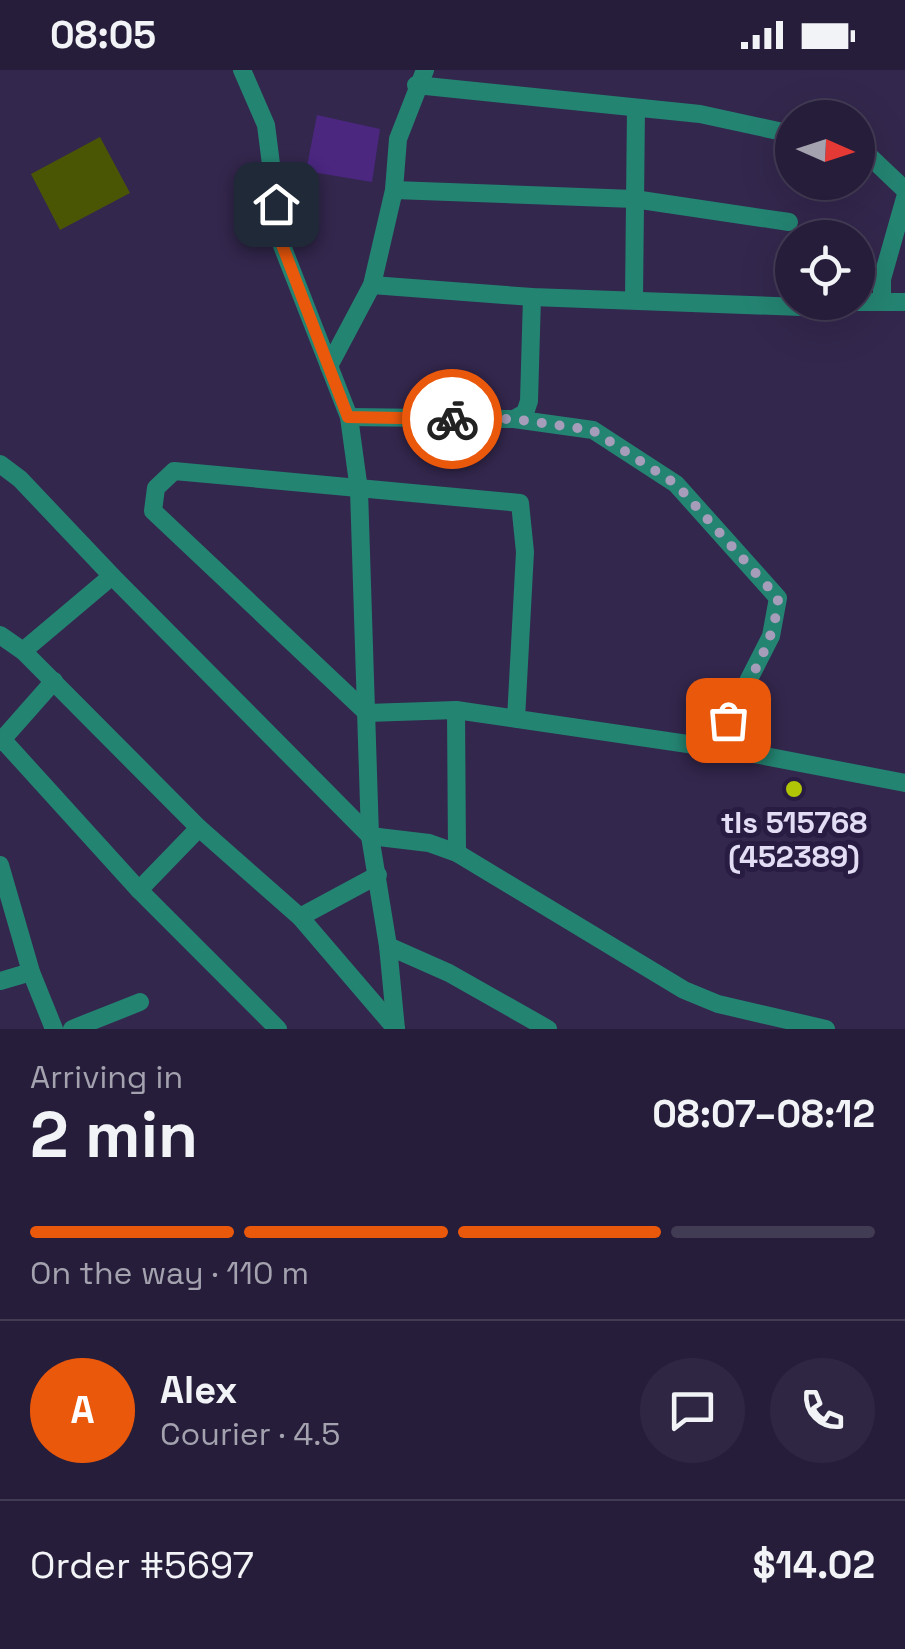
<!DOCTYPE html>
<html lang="en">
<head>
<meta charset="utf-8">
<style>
	:root { --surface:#261d3a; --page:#2e2642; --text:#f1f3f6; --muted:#a4a2af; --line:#423b54; --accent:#ea580c }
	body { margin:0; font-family:"Space Grotesk",sans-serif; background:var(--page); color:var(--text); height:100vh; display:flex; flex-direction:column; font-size:38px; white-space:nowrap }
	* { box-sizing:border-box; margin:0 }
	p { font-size:32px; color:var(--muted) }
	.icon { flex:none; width:55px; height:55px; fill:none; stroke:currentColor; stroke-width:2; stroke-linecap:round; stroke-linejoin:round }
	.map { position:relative; height:959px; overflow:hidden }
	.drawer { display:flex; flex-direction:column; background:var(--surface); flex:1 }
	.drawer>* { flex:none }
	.needle { width:65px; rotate:93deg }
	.fabs { position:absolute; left:775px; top:30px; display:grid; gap:20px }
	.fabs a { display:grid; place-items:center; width:100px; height:100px; border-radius:50%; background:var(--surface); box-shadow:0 10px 40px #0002,0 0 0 2px var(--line); font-size:50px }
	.pin { position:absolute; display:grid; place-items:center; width:85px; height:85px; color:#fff; margin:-42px; border-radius:20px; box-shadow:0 5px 15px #0006 }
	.courier { position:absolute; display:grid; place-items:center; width:100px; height:100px; margin:-50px; border:8px solid #ea580c; border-radius:50%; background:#fff; color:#222; box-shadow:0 2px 12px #0007 }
	.head em { font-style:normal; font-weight:600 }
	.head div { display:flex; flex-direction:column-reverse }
	.head { display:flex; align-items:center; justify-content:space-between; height:170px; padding:0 30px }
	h1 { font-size:65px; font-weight:600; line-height:75px }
	.bar { display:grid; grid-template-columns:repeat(4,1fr); gap:15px 10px; align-content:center; height:120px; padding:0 30px }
	.bar i { height:12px; border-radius:8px; background:var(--line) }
	.bar .current { background:var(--accent) }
	.bar p { grid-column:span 4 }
	.line { display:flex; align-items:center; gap:25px; padding:0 30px; border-top:2px solid var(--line) }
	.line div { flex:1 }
	.round { display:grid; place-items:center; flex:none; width:105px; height:105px; border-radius:52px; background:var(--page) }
	.status { display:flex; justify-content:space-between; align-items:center; height:70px; padding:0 50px; background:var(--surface); direction:ltr }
	.status svg { height:28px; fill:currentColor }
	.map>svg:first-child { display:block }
	.green { fill:#4b5605 }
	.building { fill:#4b2780 }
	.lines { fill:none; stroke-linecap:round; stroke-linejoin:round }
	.street { stroke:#248472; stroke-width:18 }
	.done { stroke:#a59dba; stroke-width:10; stroke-dasharray:0 18 }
	.route { stroke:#ea580c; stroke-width:12 }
	.poi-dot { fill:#afc505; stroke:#291c42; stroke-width:4 }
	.labels { text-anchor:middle; stroke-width:10; stroke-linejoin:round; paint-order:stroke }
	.poi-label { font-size:30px; font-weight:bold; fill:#e2dcf4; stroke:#291c42 }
</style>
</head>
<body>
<div class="status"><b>08:05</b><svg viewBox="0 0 49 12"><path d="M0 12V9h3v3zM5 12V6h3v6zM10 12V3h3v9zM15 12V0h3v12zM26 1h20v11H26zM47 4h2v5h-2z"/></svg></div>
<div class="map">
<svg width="905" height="959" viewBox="0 0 905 959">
	<rect width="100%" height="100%" fill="#33274d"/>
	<!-- green -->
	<path class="green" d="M100,67L130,123L60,160L31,104Z"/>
	<!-- building -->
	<path class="building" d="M317,45L380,59L372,112L306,101Z"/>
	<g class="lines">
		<!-- street -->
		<g class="street">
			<path d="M242,0L266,55L281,173L349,347L359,420L370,766L388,876L396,959"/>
			<path d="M416,15L700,44L792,64"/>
			<path d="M858,80L865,82L905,120"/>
			<path d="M394,120L634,129L789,152"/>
			<path d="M372,215L532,227L801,237L850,232"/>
			<path d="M634,229L636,38"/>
			<path d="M882,229V209L905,128"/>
			<path d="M858,232H905"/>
			<path d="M329,296L372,215L394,120L398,69L425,0"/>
			<path d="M349,347L514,349L525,343L529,331L532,227"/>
			<path d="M514,349L593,360L676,414L778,528L771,566L714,678"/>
			<path d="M0,394L20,409L112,506L370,766L429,773L457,783L684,920L718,934L826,959"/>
			<path d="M0,565L23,581L199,758L300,847L396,959"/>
			<path d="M23,581L112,506"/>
			<path d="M456,640L457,783"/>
			<path d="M516,649L525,482L520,433L174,401L156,418L153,441L367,643L456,640L749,683L905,713"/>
			<path d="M2,669L139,820L278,959"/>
			<path d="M0,672L54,611"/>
			<path d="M0,795L31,902L54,959"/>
			<path d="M139,820L199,758"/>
			<path d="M300,847L378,805"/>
			<path d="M388,876L449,903L548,959"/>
			<path d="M0,911L31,902"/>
			<path d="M72,959L140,932"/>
		</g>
	</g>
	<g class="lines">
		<!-- done -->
		<path class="done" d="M452,349H514L592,360L676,414L778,528C776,572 747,612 728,650"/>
		<!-- route -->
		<path class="route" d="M276,134L281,172L348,347L452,349"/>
	</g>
	<!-- markers -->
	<circle class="poi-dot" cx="794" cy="719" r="10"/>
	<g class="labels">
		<!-- poi labels -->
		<g class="poi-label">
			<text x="794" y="763">tls 515768<tspan x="794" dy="34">(452389)</tspan></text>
		</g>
	</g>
</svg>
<div class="fabs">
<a><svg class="needle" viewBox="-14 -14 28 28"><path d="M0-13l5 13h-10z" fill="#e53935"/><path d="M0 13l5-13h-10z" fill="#a4a2af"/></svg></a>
<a><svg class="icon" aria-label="locate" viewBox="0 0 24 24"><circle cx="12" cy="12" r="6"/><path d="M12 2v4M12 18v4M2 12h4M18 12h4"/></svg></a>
</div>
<div class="pin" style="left:728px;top:650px;background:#ea580c"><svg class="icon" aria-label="bag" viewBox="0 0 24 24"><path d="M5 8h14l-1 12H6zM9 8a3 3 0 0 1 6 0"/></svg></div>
<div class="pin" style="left:276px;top:134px;background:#1f2937"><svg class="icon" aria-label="home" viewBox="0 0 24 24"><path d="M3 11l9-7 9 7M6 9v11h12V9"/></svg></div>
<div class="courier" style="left:452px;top:349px"><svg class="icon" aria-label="bike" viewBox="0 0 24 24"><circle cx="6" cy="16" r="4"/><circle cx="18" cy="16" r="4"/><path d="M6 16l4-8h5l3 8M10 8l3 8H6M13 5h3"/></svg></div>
</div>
<section class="drawer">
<div class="head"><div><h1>2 min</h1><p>Arriving in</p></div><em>08:07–08:12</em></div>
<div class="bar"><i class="current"></i><i class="current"></i><i class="current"></i><i></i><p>On the way · 110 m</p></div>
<div class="line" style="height:180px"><b class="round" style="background:var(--accent);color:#fff">A</b><div><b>Alex</b><p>Courier · 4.5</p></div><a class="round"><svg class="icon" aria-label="chat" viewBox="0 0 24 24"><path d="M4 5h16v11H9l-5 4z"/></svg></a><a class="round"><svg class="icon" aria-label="phone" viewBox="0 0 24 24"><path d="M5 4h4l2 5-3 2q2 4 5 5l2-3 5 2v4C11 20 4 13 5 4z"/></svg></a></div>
<div class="line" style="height:130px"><div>Order #5697</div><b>$14.02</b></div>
</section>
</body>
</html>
